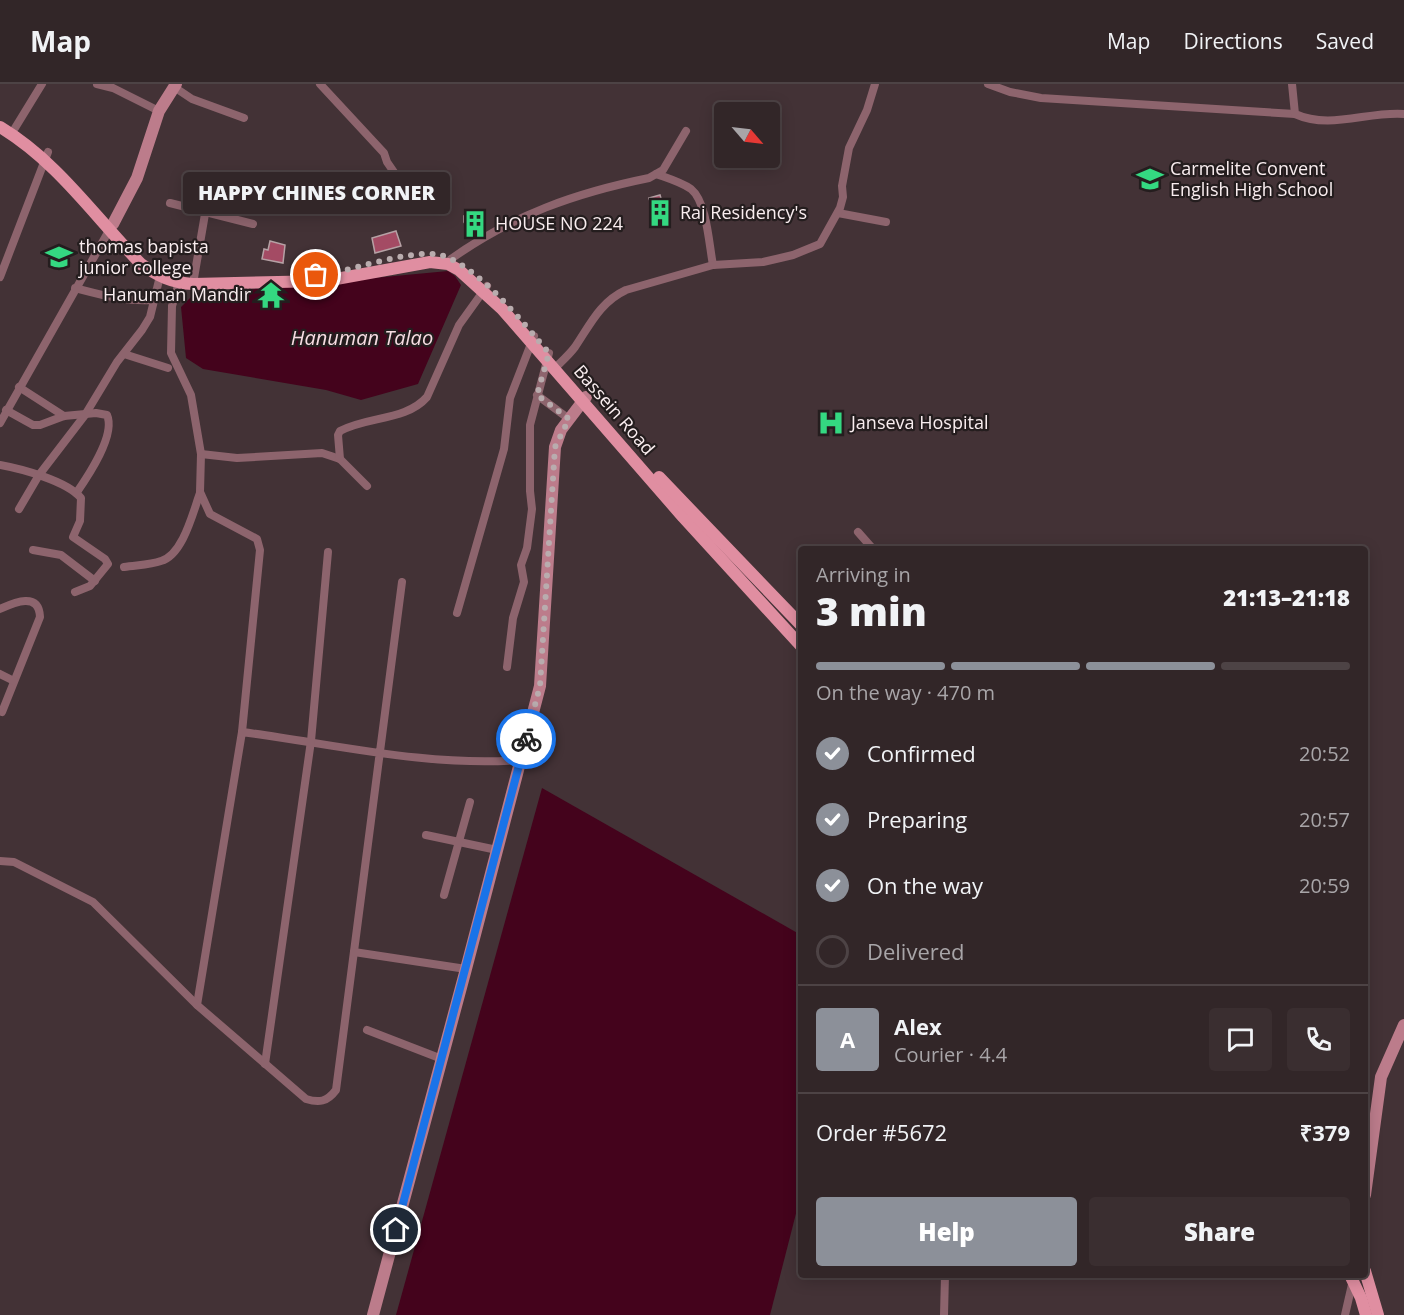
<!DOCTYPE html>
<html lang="en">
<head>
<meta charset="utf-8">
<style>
	:root { --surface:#322628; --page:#3a2e30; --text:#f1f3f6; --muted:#a8a5a8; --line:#4d4345; --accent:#8c9099 }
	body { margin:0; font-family:"Open Sans",sans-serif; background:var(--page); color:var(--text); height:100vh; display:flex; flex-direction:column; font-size:22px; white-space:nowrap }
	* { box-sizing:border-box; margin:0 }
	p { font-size:20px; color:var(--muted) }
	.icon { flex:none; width:33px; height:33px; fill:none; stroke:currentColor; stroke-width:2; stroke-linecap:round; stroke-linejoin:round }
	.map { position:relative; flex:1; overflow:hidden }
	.panel { position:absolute; left:798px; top:462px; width:570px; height:732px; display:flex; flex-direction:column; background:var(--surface); border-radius:6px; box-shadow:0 3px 15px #0003,0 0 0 2px var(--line) }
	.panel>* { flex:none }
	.needle { width:39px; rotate:118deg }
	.buttons { position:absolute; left:714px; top:18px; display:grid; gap:12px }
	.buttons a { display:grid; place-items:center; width:66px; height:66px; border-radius:6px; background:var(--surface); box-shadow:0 3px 15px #0003,0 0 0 2px var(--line); font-size:30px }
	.pin { position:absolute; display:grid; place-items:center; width:51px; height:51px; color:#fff; margin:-26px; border:3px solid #fff; border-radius:50%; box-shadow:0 2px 6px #0007 }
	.courier { position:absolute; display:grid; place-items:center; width:60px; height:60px; margin:-30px; border:4px solid #1a73e8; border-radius:50%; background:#fff; color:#222; box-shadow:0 2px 8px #0007 }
	.bubble { position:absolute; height:42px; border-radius:6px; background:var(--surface); box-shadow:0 3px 15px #0003,0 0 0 2px var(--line); font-size:20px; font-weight:800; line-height:42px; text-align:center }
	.overview em { font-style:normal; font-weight:800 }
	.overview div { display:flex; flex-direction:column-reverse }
	.overview { display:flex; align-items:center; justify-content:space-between; height:102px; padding:0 18px }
	h1 { font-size:39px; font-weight:800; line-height:45px }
	.bar { display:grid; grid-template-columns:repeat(4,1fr); gap:9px 6px; align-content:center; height:72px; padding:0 18px }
	.bar i { height:8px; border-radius:4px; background:var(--line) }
	.bar .selected { background:var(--accent) }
	.bar p { grid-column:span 4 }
	.line { display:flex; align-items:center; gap:15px; padding:0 18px; border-top:2px solid var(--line) }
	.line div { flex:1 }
	.round { display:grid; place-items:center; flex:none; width:63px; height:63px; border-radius:6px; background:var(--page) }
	ol { padding:0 18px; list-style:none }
	li { display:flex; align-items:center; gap:18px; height:66px }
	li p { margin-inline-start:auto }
	li .icon { padding:6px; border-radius:50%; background:var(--accent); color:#fff; stroke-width:4 }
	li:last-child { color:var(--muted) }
	li i { width:33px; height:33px; border:3px solid var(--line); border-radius:50% }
	.primary-button { display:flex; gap:12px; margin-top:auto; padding:12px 18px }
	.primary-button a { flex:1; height:69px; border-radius:6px; background:var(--accent); color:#fff; font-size:24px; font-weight:800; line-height:69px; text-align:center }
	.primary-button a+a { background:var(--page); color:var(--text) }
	header { display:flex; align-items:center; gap:36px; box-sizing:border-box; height:84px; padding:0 30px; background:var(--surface); border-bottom:2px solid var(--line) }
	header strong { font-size:28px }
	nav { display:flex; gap:33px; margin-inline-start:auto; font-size:21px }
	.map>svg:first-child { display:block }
	.water { fill:#44031c }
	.building { fill:#a44b64; stroke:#b6a1a5; stroke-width:1.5 }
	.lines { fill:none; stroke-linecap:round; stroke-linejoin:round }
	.street { stroke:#8d646d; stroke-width:8 }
	.secondary { stroke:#bc7c8b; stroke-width:12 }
	.primary { stroke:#e08ea1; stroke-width:12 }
	.done { stroke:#b9acae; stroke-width:6; stroke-dasharray:0 10.8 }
	.route { stroke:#1a73e8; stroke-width:8 }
	.labels { text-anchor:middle; stroke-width:4.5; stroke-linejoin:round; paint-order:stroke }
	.poi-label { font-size:18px; fill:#f9edef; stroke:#241d1e; text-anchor:start }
	.street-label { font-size:18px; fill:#f9edef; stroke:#241d1e }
	.water-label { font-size:20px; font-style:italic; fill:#f7dce2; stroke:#241d1e }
</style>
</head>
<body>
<header>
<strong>Map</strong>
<nav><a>Map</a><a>Directions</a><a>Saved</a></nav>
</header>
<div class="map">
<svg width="1404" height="1231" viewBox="0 0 1404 1231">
	<rect width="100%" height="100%" fill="#433236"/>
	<!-- water -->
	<g class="water">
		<path d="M448,187L455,192L461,201L418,300L361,316L326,306L203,285L186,274L181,223L193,211Z"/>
		<path d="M542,704L801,851V1110L770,1231H396Z"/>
	</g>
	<!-- building -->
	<g class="building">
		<path d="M660,111L667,135L656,138L649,114Z"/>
		<path d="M484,130L485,146L478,148L469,147L464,138V132Z"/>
		<path d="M396,147L401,162L375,169L372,154Z"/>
		<path d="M270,157L285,161L283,179L262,175L264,165L268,166Z"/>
	</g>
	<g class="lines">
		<!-- street -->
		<g class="street">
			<path d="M97,0L113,4L159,27"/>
			<path d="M320,0L384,69L387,78L418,123"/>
			<path d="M988,0L1010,8L1041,14L1295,30"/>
			<path d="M1292,0L1295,30C1330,46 1368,27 1404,30"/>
			<path d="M174,3L192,15L244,34"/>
			<path d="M15,44L42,0"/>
			<path d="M656,90C667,94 681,98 691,105C707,118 709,161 713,181"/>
			<path d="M170,119L253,140"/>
			<path d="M838,129L886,138"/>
			<path d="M448,180L451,175C513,131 575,109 649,94L663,86L686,47"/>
			<path d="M0,193L48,68"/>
			<path d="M194,194L205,130"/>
			<path d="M180,195L172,222L171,269L191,311L201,370L200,408L210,430L257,455L260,466L242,648"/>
			<path d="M75,204C102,211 126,218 153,216"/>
			<path d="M124,270L168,284"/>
			<path d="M555,284C561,278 569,271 575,263C590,241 600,218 626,206L713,181L763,178L793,171L820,160L840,124L843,113L842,102L849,64L867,26L875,0"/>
			<path d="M19,303L64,332"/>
			<path d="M537,311L569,335"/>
			<path d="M6,326L33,341H40L64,332L96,329L107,331C116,351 88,392 77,408"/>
			<path d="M0,339L111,143"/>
			<path d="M201,370L237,374L322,369L340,375L367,402"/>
			<path d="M340,375L338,351L340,347C367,332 406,337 427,313L459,241L487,202"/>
			<path d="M0,381C22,385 67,397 81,414L80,437L73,453L105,475L108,480L90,502L75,508"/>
			<path d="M19,425L39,391L85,331L117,278L142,246L150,233L161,188"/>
			<path d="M858,448L873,465"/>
			<path d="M33,466L61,471L95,497"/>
			<path d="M124,483C136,481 150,481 161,477C183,471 193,428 200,409"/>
			<path d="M402,498L336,1006C327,1018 319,1019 306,1015L197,921L242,648C333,660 428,683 520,676"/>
			<path d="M0,525C15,518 39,508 40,533L2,628"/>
			<path d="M457,529L504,365L510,314L534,252"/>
			<path d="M507,583L513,534L524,498L521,481L527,464L532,425L530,407V341L549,269"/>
			<path d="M0,590L14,597"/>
			<path d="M426,751L497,766"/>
			<path d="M0,777L14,778L93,818L197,921"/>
			<path d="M444,811L470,718"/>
			<path d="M354,868L466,885"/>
			<path d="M367,946L442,975"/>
			<path d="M265,980L311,657L328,468"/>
			<path d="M944,1231L945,1191"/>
			<path d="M1345,1231L1353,1196"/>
		</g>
		<!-- secondary -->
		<g class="secondary">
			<path d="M113,140L137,94L159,27L176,0"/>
			<path d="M1365,1111L1381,993L1404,941"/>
			<path d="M373,1231L466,885L540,602L555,363L561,346L586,313"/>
		</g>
		<!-- primary -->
		<g class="primary">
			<path d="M0,43C58,78 94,132 141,180C158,192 172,199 193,200L325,197L430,178L448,180L459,186L502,225L683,433L801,562"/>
			<path d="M659,393L801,541"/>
			<path d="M1365,1187L1378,1231"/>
			<path d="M1350,1191L1361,1214L1366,1231"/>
		</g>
	</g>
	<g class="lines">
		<!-- done -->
		<path class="done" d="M316,191L330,190C361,183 404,168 435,170C472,174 525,241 549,269L537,311L569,335L555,363L540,602L526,655"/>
		<!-- route -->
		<path class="route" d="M396,1146L526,655"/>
	</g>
	<!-- icons -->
	<defs>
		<symbol id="school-bare" viewBox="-9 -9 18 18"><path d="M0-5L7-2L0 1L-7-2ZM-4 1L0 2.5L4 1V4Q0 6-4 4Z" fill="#34d881" stroke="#241d1e" stroke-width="2.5" paint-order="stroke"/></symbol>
		<symbol id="building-bare" viewBox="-9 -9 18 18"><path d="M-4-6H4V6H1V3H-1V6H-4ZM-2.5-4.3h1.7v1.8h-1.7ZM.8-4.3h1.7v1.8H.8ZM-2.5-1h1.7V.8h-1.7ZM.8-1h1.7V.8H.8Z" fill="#34d881" stroke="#241d1e" stroke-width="2.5" paint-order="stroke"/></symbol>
		<symbol id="university-bare" viewBox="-9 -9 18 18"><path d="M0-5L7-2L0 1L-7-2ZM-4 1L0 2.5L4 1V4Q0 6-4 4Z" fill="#34d881" stroke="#241d1e" stroke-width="2.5" paint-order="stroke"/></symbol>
		<symbol id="temple-bare" viewBox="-9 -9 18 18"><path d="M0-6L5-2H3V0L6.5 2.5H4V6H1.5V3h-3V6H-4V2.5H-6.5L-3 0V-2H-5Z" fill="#34d881" stroke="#241d1e" stroke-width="2.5" paint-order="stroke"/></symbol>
		<symbol id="hospital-bare" viewBox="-9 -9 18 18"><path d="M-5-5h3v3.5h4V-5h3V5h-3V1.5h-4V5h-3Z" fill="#34d881" stroke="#241d1e" stroke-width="2.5" paint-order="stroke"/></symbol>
	</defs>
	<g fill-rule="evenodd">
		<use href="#school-bare" x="1131" y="76" width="38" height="38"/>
		<use href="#building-bare" x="641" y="110" width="38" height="38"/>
		<use href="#building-bare" x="456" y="121" width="38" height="38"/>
		<use href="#university-bare" x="40" y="154" width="38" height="38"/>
		<use href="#temple-bare" x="252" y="192" width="38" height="38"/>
		<use href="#hospital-bare" x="812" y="320" width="38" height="38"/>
	</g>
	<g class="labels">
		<!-- poi labels -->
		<g class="poi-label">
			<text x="1170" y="91">Carmelite Convent<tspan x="1170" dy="21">English High School</tspan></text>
			<text x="680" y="135">Raj Residency's</text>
			<text x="495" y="146">HOUSE NO 224</text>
			<text x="79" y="169">thomas bapista<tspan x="79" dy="21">junior college</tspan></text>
			<text x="251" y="217" text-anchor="end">Hanuman Mandir</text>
			<text x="851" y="345">Janseva Hospital</text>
		</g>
		<!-- street labels -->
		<g class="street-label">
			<text transform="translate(614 326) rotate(49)" y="6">Bassein Road</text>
		</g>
		<!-- water labels -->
		<g class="water-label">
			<text x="362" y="261">Hanuman Talao</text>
		</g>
	</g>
</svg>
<div class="buttons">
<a><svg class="needle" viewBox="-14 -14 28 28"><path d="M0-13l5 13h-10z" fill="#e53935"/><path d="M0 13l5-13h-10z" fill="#a8a5a8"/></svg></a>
</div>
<div class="pin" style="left:316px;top:191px;background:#ea580c"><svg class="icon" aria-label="bag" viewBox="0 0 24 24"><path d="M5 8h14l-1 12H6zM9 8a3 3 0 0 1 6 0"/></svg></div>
<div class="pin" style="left:396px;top:1146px;background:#1f2937"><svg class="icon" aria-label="home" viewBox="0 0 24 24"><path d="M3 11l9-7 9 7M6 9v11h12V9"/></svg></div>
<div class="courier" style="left:526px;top:655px"><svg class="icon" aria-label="bike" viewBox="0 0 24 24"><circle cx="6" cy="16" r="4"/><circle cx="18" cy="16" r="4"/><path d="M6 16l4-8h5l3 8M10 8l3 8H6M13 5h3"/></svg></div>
<div class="bubble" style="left:183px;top:88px;width:267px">HAPPY CHINES CORNER</div>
<section class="panel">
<div class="overview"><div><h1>3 min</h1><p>Arriving in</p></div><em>21:13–21:18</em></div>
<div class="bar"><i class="selected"></i><i class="selected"></i><i class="selected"></i><i></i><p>On the way · 470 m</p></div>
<ol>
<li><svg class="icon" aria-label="check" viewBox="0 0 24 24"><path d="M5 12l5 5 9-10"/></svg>Confirmed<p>20:52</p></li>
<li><svg class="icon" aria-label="check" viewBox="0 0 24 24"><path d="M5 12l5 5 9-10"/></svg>Preparing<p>20:57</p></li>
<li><svg class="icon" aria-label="check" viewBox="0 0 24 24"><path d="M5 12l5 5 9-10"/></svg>On the way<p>20:59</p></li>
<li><i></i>Delivered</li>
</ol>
<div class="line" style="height:108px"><b class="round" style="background:var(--accent);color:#fff">A</b><div><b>Alex</b><p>Courier · 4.4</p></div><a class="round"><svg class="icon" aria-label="chat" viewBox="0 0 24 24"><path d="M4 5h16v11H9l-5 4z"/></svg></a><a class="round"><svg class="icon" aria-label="phone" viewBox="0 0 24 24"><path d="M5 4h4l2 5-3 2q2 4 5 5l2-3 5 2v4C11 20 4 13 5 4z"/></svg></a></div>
<div class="line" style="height:78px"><div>Order #5672</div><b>₹379</b></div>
<div class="primary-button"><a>Help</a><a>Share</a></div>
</section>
</div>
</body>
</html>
